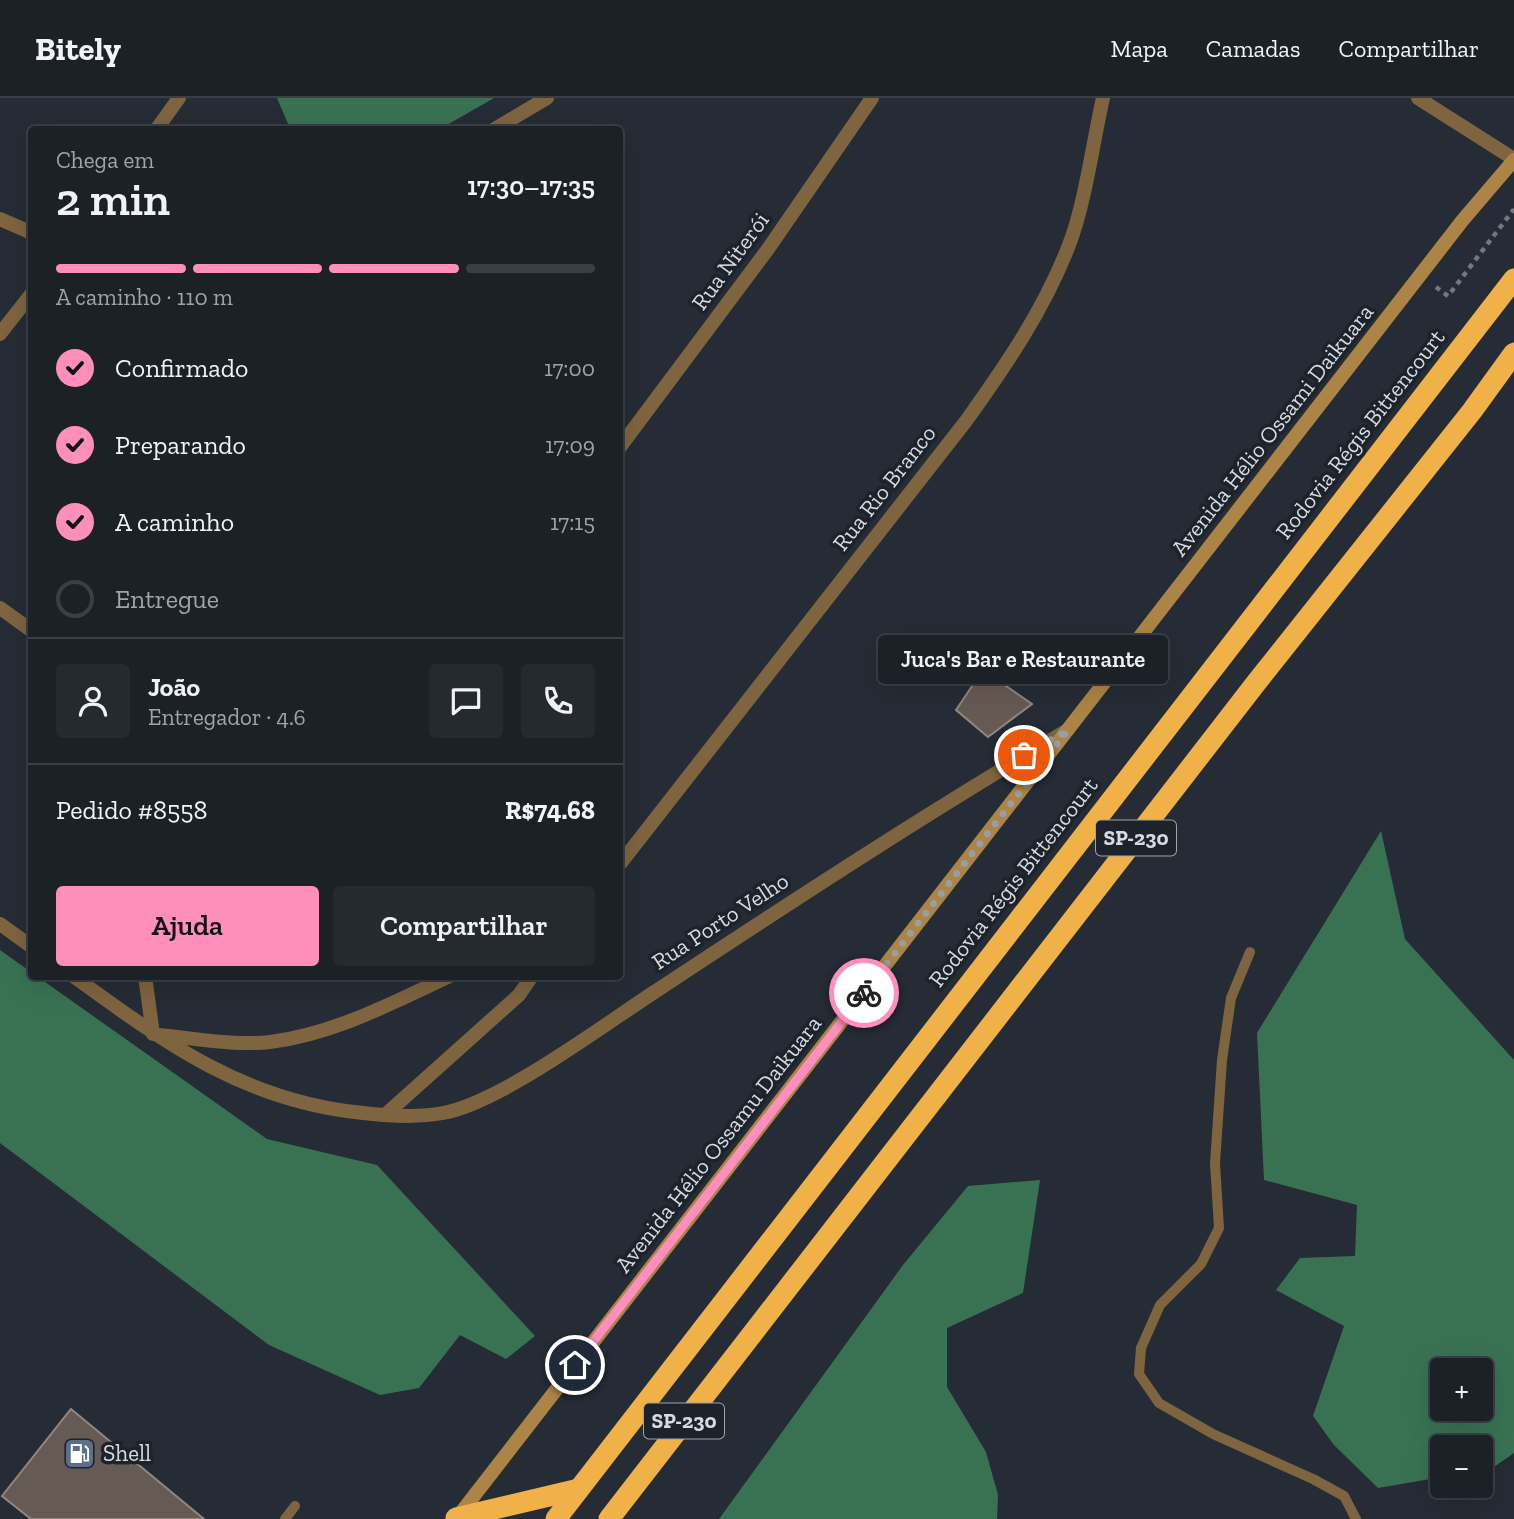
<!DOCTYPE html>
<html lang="pt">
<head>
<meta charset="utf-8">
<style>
	:root { --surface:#1c2128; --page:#252930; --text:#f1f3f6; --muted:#a0a3a8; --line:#3a3e45; --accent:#fe8ebc }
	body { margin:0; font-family:"Zilla Slab",serif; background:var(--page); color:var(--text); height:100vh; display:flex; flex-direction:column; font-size:26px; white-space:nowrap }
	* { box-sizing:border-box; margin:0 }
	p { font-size:23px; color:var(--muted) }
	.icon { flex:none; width:38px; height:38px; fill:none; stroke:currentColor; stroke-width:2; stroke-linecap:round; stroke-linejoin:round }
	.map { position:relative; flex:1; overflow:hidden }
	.drawer { position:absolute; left:28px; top:28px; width:595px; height:854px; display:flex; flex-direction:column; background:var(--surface); border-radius:7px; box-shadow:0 7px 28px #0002,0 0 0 2px var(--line) }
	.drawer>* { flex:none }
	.buttons { position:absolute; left:1430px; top:1260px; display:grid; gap:14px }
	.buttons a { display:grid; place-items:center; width:63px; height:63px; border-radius:7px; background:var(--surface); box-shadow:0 7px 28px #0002,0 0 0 2px var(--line); font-size:35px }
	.pin { position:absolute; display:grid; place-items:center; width:60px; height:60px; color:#fff; margin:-30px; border:4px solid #fff; border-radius:50%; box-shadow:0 2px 7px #0007 }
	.courier { position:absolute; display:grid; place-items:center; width:70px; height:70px; margin:-35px; border:5px solid #fe8ebc; border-radius:50%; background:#fff; color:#222; box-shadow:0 2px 9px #0007 }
	.bubble { position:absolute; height:49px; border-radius:7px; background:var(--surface); box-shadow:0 7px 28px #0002,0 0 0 2px var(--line); font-size:23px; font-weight:600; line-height:49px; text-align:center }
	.headline em { font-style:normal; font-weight:600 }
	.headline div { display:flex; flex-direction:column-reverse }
	.headline { display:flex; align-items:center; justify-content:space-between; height:119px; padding:0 28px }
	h1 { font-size:46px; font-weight:600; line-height:52px }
	.bar { display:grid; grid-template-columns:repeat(4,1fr); gap:10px 7px; align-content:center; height:84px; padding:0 28px }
	.bar i { height:9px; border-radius:5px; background:var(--line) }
	.bar .selected { background:var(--accent) }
	.bar p { grid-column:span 4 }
	.line { display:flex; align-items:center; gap:18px; padding:0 28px; border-top:2px solid var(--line) }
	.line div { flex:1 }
	.round { display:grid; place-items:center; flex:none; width:74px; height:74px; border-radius:7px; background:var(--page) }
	ol { padding:0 28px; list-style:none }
	li { display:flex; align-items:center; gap:21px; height:77px }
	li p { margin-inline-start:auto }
	li .icon { padding:7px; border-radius:50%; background:var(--accent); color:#111; stroke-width:4 }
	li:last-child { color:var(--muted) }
	li i { width:38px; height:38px; border:4px solid var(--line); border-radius:50% }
	.button { display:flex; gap:14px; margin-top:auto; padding:14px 28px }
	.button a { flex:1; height:80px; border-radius:7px; background:var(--accent); color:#111; font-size:28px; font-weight:600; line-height:80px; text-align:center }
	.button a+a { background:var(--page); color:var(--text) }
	header { display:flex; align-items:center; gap:42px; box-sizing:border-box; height:98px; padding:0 35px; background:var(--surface); border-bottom:2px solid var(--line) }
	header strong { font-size:33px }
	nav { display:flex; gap:38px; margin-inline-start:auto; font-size:24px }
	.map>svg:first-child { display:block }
	.forest { fill:#397253; fill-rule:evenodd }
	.building { fill:#665a54; stroke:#92867f; stroke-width:2 }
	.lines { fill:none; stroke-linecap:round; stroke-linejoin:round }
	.path { stroke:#727880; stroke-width:4.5; stroke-dasharray:5 5; stroke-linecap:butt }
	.lane { stroke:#7e643f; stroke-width:10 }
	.street { stroke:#7e643f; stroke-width:14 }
	.secondary { stroke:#ac8445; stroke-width:14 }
	.highway { stroke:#f0b149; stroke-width:21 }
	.done { stroke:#989ea5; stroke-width:7; stroke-dasharray:0 12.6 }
	.route { stroke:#fe8ebc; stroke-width:9 }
	.labels { text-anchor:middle; stroke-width:7; stroke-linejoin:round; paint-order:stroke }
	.shield { fill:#1c232b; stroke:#9ea4aa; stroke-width:2 }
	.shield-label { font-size:21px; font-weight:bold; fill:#d6dbe1 }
	.street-label { font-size:23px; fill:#d6dbe1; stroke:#1c232b }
	.poi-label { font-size:23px; fill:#d6dbe1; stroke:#1c232b; text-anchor:start }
</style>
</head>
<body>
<header>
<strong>Bitely</strong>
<nav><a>Mapa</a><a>Camadas</a><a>Compartilhar</a></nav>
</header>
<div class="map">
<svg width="1514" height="1421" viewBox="0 0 1514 1421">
	<rect width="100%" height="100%" fill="#252c35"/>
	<!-- forest -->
	<g class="forest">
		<path d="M277,0H494L440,31L287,32L289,28Z"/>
		<path d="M1381,733L1405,841L1514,962V1355L1491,1371L1481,1373L1480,1349H1442V1379L1378,1390L1334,1347L1313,1318L1344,1228L1276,1192L1300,1160L1355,1158L1357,1107L1264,1082L1257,935ZM1480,1272V1311H1442V1272Z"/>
		<path d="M0,852L31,874L32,878L38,879L267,1041L377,1067L535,1238L506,1261L460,1237L419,1290L380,1297L269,1247L0,1045Z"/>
		<path d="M1040,1082L1023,1195L947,1230V1289L986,1354L998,1397L997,1421H719L903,1167L968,1088Z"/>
	</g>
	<!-- building -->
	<g class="building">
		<path d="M983,572L1032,606L988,639L956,612Z"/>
		<path d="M71,1311L204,1421H31L2,1398Z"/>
	</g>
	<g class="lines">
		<!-- path -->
		<path class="path" d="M1436,189L1448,198L1514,111"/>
		<!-- lane -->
		<g class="lane">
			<path d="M1250,854L1231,900L1222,962L1215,1065L1219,1130L1201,1166L1160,1207L1141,1250L1139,1276L1159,1305L1213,1336L1313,1381L1344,1398L1356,1421"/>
			<path d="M285,1421L295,1408"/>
		</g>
		<!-- street -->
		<g class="street">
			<path d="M1418,0L1514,61"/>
			<path d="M156,32L179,0"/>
			<path d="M493,32L547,0"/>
			<path d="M0,121L32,135"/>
			<path d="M0,236L32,195"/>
			<path d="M620,349L768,151L872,0"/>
			<path d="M0,510L32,533"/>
			<path d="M620,766L966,323C1006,267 1044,212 1069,147C1085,106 1093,44 1103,0"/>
			<path d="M0,826L32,849"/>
			<path d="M73,878C167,946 244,1003 363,1015C389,1018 417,1020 443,1015C500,1005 605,926 656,893C791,804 927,715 1066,633"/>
			<path d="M145,878L153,936"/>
			<path d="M158,937C194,940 234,948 270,944C334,936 392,905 450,878"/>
			<path d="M385,1017L519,897L532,878"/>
		</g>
		<!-- secondary -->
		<path class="secondary" d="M456,1421L1462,123L1514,62"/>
		<!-- highway -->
		<g class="highway">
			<path d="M456,1420L579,1391"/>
			<path d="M556,1421L1514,181"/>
			<path d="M609,1421L1256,585L1472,313L1514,255"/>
		</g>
	</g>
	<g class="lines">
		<!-- done -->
		<path class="done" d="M864,895L1068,632L1024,657"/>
		<!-- route -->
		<path class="route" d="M575,1267L864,895"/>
	</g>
	<!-- icons -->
	<defs>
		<symbol id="fuel-square" viewBox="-11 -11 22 22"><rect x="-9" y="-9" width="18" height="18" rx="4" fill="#5c6f8a" stroke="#1c232b"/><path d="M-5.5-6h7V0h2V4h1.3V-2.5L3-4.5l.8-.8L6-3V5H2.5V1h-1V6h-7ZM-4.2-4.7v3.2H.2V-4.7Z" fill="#fff"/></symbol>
	</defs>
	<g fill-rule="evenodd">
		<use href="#fuel-square" x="62" y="1338" width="35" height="35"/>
	</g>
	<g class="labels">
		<!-- shield labels -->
		<g class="shield">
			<rect x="1096" y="722.5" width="80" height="35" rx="5"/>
			<rect x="644" y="1305.5" width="80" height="35" rx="5"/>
		</g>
		<g class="shield-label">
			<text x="1136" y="747">SP-230</text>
			<text x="684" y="1330">SP-230</text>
		</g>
		<!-- street labels -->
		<g class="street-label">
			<text transform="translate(730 163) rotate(-54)" y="8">Rua Niterói</text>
			<text transform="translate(1272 332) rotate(-52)" y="8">Avenida Hélio Ossami Daikuara</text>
			<text transform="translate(1360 336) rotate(-52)" y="8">Rodovia Régis Bittencourt</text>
			<text transform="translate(884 390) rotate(-52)" y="8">Rua Rio Branco</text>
			<text transform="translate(1013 784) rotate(-52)" y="8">Rodovia Régis Bittencourt</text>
			<text transform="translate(720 823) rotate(-33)" y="8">Rua Porto Velho</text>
			<text transform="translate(718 1046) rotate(-52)" y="8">Avenida Hélio Ossamu Daikuara</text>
		</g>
		<!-- poi labels -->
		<g class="poi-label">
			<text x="103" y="1363">Shell</text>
		</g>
	</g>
</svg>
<div class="buttons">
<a>+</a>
<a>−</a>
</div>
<div class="pin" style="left:1024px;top:657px;background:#ea580c"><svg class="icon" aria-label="bag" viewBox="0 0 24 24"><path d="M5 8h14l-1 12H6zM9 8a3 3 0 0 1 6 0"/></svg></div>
<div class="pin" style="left:575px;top:1267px;background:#1f2937"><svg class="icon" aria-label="home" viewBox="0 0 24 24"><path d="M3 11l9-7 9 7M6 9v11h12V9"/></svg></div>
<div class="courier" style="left:864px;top:895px"><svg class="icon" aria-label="bike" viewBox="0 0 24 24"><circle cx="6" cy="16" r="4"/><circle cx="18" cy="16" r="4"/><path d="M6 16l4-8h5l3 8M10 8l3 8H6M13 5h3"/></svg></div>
<div class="bubble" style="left:878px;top:537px;width:290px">Juca's Bar e Restaurante</div>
<section class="drawer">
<div class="headline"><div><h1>2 min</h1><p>Chega em</p></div><em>17:30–17:35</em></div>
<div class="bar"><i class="selected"></i><i class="selected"></i><i class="selected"></i><i></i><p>A caminho · 110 m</p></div>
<ol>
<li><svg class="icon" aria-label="check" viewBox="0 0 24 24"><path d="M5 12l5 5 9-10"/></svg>Confirmado<p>17:00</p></li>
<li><svg class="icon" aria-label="check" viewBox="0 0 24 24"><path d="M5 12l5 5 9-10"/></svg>Preparando<p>17:09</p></li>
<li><svg class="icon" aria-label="check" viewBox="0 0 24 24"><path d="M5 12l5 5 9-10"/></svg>A caminho<p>17:15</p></li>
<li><i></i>Entregue</li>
</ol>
<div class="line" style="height:126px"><a class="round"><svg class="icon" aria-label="person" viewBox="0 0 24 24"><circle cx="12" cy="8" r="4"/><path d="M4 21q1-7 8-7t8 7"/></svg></a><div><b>João</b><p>Entregador · 4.6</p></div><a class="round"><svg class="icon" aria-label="chat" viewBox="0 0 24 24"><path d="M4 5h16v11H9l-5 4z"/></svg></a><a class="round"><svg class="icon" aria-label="phone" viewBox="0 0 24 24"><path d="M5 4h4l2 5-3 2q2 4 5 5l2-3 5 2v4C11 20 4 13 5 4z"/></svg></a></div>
<div class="line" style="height:91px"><div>Pedido #8558</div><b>R$74.68</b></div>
<div class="button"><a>Ajuda</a><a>Compartilhar</a></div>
</section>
</div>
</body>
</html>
